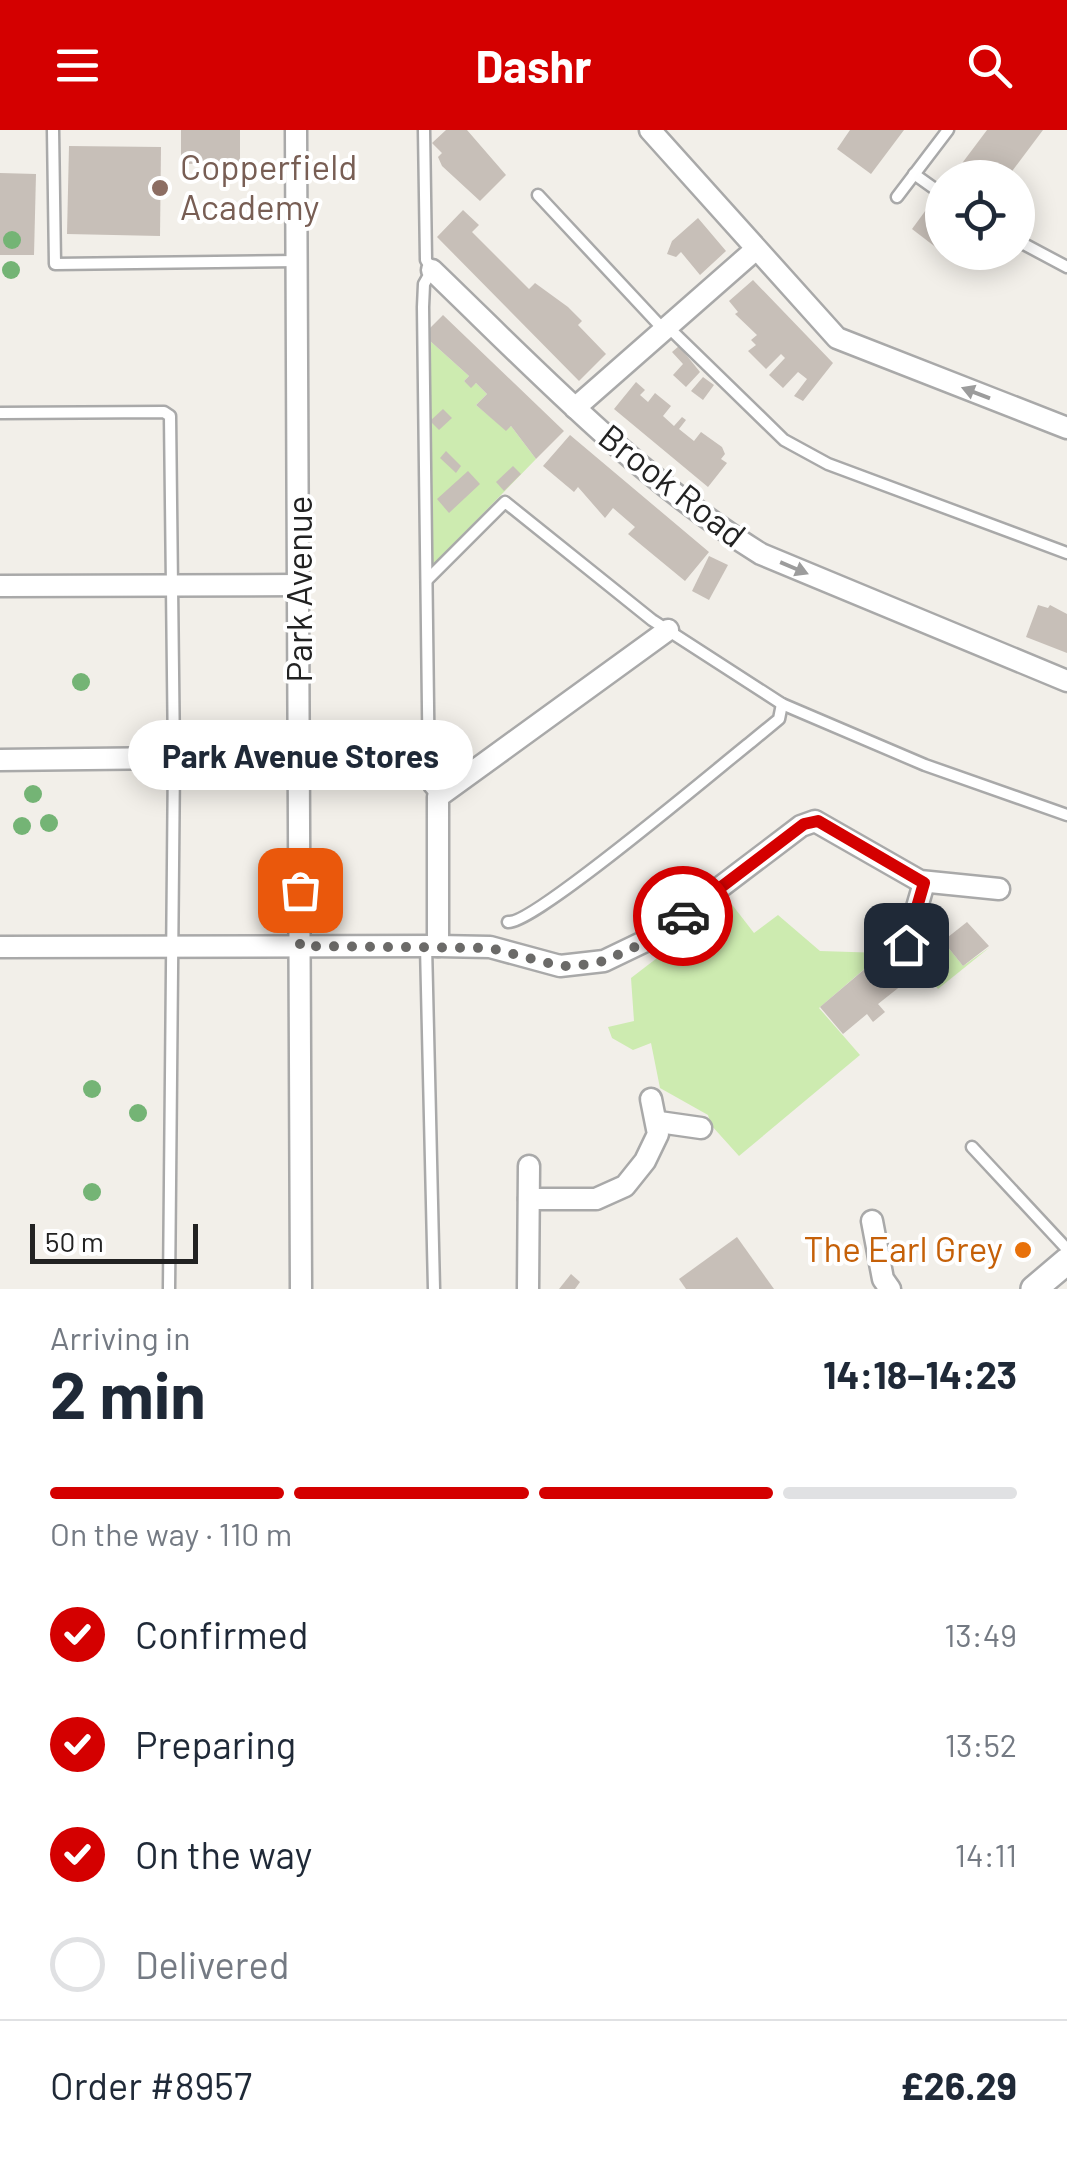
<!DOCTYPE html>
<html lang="en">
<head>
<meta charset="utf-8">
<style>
	:root { --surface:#fff; --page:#f6f6f7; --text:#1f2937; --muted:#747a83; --line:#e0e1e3; --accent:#d40000 }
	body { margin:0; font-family:Barlow,sans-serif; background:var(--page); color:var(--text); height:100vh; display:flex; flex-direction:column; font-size:38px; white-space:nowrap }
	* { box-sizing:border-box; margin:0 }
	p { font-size:32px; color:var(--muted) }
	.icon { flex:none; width:55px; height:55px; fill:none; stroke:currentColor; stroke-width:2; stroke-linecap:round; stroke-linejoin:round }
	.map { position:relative; height:1159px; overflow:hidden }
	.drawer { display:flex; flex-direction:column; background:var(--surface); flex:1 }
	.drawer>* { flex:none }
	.controls { position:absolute; left:925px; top:30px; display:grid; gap:20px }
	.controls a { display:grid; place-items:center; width:110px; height:110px; border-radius:50%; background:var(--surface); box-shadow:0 5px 25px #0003; font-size:50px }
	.scale { position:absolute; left:30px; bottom:25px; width:168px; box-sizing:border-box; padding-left:10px; border:5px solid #222; border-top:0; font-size:28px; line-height:35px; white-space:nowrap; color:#222; -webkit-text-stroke:8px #fff; paint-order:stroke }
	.pin { position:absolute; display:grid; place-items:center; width:85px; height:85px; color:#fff; margin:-42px; border-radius:20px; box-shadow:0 5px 15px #0006 }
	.courier { position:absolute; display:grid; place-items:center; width:100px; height:100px; margin:-50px; border:8px solid #d40000; border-radius:50%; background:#fff; color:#222; box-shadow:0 2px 12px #0007 }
	.bubble { position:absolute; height:70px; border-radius:35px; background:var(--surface); box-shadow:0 5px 25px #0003; font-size:32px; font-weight:700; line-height:70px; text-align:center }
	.headline em { font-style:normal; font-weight:700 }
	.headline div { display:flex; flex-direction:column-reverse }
	.headline { display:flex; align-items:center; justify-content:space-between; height:170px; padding:0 50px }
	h1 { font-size:65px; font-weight:700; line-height:75px }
	.bar { display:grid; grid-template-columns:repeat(4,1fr); gap:15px 10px; align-content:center; height:120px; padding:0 50px }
	.bar i { height:12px; border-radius:8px; background:var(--line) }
	.bar .selected { background:var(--accent) }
	.bar p { grid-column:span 4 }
	.line { display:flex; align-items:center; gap:25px; padding:0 50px; border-top:2px solid var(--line) }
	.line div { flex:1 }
	ol { padding:0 50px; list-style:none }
	li { display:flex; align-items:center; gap:30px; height:110px }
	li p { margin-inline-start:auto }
	li .icon { padding:10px; border-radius:50%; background:var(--accent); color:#fff; stroke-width:4 }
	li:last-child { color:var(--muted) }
	li i { width:55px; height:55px; border:5px solid var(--line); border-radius:50% }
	header { display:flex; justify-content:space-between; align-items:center; height:130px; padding:0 50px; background:var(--accent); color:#fff; font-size:45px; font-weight:700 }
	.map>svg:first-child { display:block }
	.grass { fill:#cdebb0 }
	.building { fill:#c7bfb8 }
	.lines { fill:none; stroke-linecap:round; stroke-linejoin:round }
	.service-casing { stroke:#a9a9a9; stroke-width:15 }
	.minor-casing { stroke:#a9a9a9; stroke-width:25 }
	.tertiary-casing { stroke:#a9a9a9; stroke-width:30 }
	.service { stroke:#fff; stroke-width:10 }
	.minor { stroke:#fff; stroke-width:20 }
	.tertiary { stroke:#fff; stroke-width:25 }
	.tree { fill:#74b475 }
	.oneway { fill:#9c9c9c }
	.done { stroke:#6b6a68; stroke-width:10; stroke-dasharray:0 18 }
	.route { stroke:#d40000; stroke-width:12 }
	.education-dot { fill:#8d6e63; stroke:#fff; stroke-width:4 }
	.food-dot { fill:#e8710a; stroke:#fff; stroke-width:4 }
	.labels { text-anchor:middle; stroke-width:8; stroke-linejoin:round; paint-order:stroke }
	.education-label { font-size:35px; fill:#785e54; stroke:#fff; text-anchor:start }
	.street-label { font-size:35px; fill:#222; stroke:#fff }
	.food-label { font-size:35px; fill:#c56008; stroke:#fff; text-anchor:end }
</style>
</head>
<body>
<header><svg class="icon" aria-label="menu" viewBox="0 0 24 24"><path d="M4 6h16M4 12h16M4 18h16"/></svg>Dashr<svg class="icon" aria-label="search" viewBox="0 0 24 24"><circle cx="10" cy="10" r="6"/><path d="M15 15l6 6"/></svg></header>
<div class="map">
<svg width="1067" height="1159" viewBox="0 0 1067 1159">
	<rect width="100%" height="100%" fill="#f2efe9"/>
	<!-- grass -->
	<g class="grass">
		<path d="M429,210L469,246L464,251L471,257L476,253L487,264L476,275L506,300L511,296L536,329L432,436Z"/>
		<path d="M730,772L754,803L778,785L820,821L883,823L819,878L860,925L739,1026L711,995L708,985L660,958L651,913L633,920L612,908L608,897L634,891L631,848Z"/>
		<path d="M943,811L963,836L990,817L938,859L918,832Z"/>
	</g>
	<!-- building -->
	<g class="building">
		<path d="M181,0H240V33L181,34Z"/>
		<path d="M446,0H467L506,45L480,71L442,36L438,27L442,23L432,13Z"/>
		<path d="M850,0H904L871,44L837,19Z"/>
		<path d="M987,0H1043L1007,48H951Z"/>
		<path d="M69,16L161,17L160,106L67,104Z"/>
		<path d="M0,43L36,44L34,125H0Z"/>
		<path d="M934,69L942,76V122L912,99Z"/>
		<path d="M463,80L479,95L472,102L529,159L535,153L568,177L582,191L578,195L606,224L579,251L437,107Z"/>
		<path d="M698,88L726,121L700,145L681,122L676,127L667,124L672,111Z"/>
		<path d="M753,150L833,233L803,271L794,266L807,249L798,242L783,258L769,245L785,228L781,224L766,239L748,221L756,215L751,210L757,205L735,184L738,182L729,171Z"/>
		<path d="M443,185L564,301L536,329L511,296L506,301L476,275L487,264L476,253L471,258L464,251L469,246L429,210V199Z"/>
		<path d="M679,216L700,242L686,257L673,245L683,234L672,222Z"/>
		<path d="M703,247L714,255L703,270L691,261Z"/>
		<path d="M636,252L645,260L640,265L648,272L655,263L671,276L663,286L674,296L682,287L686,290L679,299L694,311L701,302L722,317L725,324L721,329L727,333L708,357L614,279Z"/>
		<path d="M443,279L452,288L439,300L430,291Z"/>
		<path d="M570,305L709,422L685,451L628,404L635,397L613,378L605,388L578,357L574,362L543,336Z"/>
		<path d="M446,321L461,336L456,343L440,328Z"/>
		<path d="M513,336L521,344L504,361L496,352Z"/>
		<path d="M468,341L480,354L449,383L437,369Z"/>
		<path d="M709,426L728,435L709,470L692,461Z"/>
		<path d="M1038,475L1048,478L1050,475L1067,484V523L1026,507Z"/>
		<path d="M967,792L989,816L963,836L943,811Z"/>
		<path d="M879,827L902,855L878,874L885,882L873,892L867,884L843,904L820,877Z"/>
		<path d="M737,1107L774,1159H686L679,1149Z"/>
		<path d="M571,1144L580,1152L575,1159H559Z"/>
	</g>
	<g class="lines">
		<defs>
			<g id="service">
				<path d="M53,0L55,134L298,131"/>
				<path d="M424,0L426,130L432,140L424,154L423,177L429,656L438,667"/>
				<path d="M914,44L942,64"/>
				<path d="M538,65L664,200"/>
				<path d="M897,67L948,0"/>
				<path d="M1018,111L1067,137"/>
				<path d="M668,197L784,310L828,334L1067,423"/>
				<path d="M0,283L164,282L170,286L174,628L169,1159"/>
				<path d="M427,450L505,372L652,490L782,574L925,635L1067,685"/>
				<path d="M508,792C533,795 718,638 751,612L779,589L782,574"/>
				<path d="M426,816L434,1159"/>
				<path d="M972,1017L1067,1119"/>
			</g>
			<g id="minor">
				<path d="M296,0L301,1159"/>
				<path d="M650,0L837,208L1067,298"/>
				<path d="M432,140C536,240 638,348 761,424L1067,551"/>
				<path d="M575,278L755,120"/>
				<path d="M0,456L300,455"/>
				<path d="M0,630L174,628"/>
				<path d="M906,815L924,753"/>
				<path d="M438,816V667L668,500"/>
				<path d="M0,817L438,816L490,817L560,836L604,831L656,806L801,696L815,691L920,751L999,759"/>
				<path d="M659,992L701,998"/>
				<path d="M529,1069H596L625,1056L645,1031L658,1004L651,969"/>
				<path d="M872,1091L883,1149L890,1159"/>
				<path d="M528,1159L529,1036"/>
			</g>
			<path id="tertiary" d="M1034,1159L1067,1131"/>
		</defs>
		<!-- service casing -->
		<use href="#service" class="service-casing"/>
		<!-- minor casing -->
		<use href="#minor" class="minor-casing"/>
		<!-- tertiary casing -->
		<use href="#tertiary" class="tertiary-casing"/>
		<!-- service -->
		<use href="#service" class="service"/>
		<!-- minor -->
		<use href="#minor" class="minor"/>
		<!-- tertiary -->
		<use href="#tertiary" class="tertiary"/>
	</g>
	<!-- trees -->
	<g class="tree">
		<circle cx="12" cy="110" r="9"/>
		<circle cx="11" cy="140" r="9"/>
		<circle cx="81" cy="552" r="9"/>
		<circle cx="33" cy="664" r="9"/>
		<circle cx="49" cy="693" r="9"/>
		<circle cx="22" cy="696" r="9"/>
		<circle cx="92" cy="959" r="9"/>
		<circle cx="138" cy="983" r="9"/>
		<circle cx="92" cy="1062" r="9"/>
	</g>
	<!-- one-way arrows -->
	<defs><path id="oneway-solid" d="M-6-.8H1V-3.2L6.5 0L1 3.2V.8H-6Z" transform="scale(2.5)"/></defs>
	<g class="oneway">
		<use href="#oneway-solid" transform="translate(976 263) rotate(-159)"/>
		<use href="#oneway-solid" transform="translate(794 438) rotate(23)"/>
	</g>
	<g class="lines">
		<!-- done -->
		<path class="done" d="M300,760V816L490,818L560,836H576L604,831L646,812L683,786"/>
		<!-- route -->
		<path class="route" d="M683,786L804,694L818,691L924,753L906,815"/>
	</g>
	<!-- markers -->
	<circle class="education-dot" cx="160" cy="58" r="10"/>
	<circle class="food-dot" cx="1023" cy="1120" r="10"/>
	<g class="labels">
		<!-- education labels -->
		<g class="education-label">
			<text x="180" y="50">Copperfield<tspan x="180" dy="40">Academy</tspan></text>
		</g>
		<!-- street labels -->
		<g class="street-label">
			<text transform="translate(672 356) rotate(38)" y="12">Brook Road</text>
			<text transform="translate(300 459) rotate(-90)" y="12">Park Avenue</text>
		</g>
		<!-- food labels -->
		<g class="food-label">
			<text x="1003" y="1132">The Earl Grey</text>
		</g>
	</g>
</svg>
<div class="controls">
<a><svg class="icon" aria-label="locate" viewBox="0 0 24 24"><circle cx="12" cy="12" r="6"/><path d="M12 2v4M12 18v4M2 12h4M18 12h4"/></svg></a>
</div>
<div class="scale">50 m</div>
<div class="pin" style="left:300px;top:760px;background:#ea580c"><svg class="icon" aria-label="bag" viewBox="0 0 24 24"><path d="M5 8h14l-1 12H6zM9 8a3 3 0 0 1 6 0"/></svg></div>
<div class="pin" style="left:906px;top:815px;background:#1f2937"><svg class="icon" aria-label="home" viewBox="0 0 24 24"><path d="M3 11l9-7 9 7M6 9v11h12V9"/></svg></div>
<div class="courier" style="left:683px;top:786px"><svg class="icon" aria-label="car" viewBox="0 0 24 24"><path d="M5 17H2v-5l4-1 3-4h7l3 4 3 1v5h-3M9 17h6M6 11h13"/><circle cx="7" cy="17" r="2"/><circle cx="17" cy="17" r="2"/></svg></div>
<div class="bubble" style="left:128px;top:590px;width:345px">Park Avenue Stores</div>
</div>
<section class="drawer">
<div class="headline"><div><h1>2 min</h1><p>Arriving in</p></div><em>14:18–14:23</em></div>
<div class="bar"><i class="selected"></i><i class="selected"></i><i class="selected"></i><i></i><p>On the way · 110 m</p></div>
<ol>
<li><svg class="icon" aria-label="check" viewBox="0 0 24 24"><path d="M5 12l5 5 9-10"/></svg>Confirmed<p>13:49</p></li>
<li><svg class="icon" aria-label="check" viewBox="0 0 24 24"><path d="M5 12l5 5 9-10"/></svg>Preparing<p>13:52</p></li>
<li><svg class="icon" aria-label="check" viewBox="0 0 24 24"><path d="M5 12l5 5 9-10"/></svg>On the way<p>14:11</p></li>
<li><i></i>Delivered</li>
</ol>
<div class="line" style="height:130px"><div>Order #8957</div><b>£26.29</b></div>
</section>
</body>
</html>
